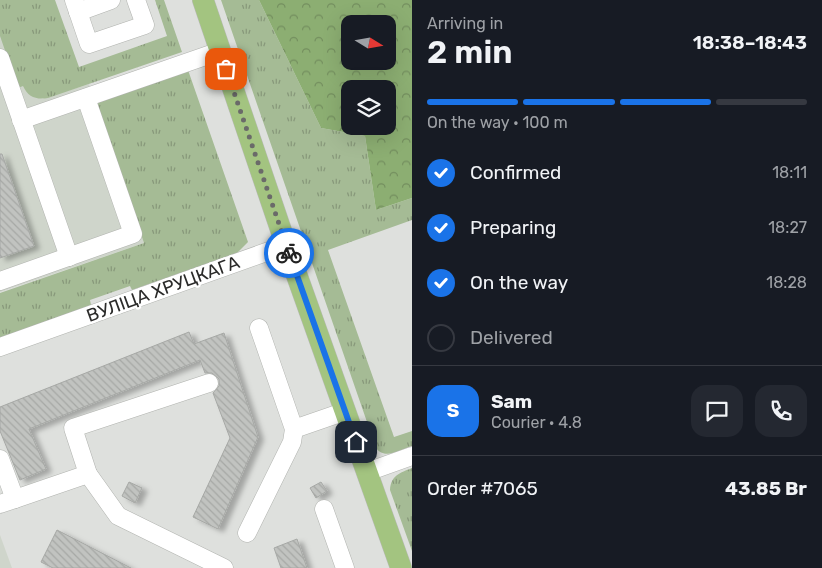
<!DOCTYPE html>
<html lang="en">
<head>
<meta charset="utf-8">
<style>
	:root { --surface:#171b24; --page:#242831; --text:#f1f3f6; --muted:#9ea1a6; --line:#363941; --accent:#1a73e8 }
	body { margin:0; font-family:Rubik,sans-serif; background:var(--page); color:var(--text); height:100vh; display:flex; flex-direction:column; font-size:19px; white-space:nowrap }
	* { box-sizing:border-box; margin:0 }
	p { font-size:16px; color:var(--muted) }
	.icon { flex:none; width:28px; height:28px; fill:none; stroke:currentColor; stroke-width:2; stroke-linecap:round; stroke-linejoin:round }
	.map { position:relative; flex:1; overflow:hidden }
	.details { display:flex; flex-direction:column; background:var(--surface); width:410px }
	.details>* { flex:none }
	.needle { width:32px; rotate:101deg }
	.buttons { position:absolute; left:341px; top:15px; display:grid; gap:10px }
	.buttons a { display:grid; place-items:center; width:55px; height:55px; border-radius:10px; background:var(--surface); box-shadow:0 5px 20px #0002; font-size:25px }
	.pin { position:absolute; display:grid; place-items:center; width:42px; height:42px; color:#fff; margin:-21px; border-radius:10px; box-shadow:0 2px 8px #0006 }
	.courier { position:absolute; display:grid; place-items:center; width:50px; height:50px; margin:-25px; border:4px solid #1a73e8; border-radius:50%; background:#fff; color:#222; box-shadow:0 1px 6px #0007 }
	.overview em { font-style:normal; font-weight:600 }
	.overview div { display:flex; flex-direction:column-reverse }
	.overview { display:flex; align-items:center; justify-content:space-between; height:85px; padding:0 15px }
	h1 { font-size:32px; font-weight:600; line-height:38px }
	.bar { display:grid; grid-template-columns:repeat(4,1fr); gap:8px 5px; align-content:center; height:60px; padding:0 15px }
	.bar i { height:6px; border-radius:4px; background:var(--line) }
	.bar .on { background:var(--accent) }
	.bar p { grid-column:span 4 }
	.line { display:flex; align-items:center; gap:12px; padding:0 15px; border-top:1px solid var(--line) }
	.line div { flex:1 }
	.round { display:grid; place-items:center; flex:none; width:52px; height:52px; border-radius:15px; background:var(--page) }
	ol { padding:0 15px; list-style:none }
	li { display:flex; align-items:center; gap:15px; height:55px }
	li p { margin-inline-start:auto }
	li .icon { padding:5px; border-radius:50%; background:var(--accent); color:#fff; stroke-width:4 }
	li:last-child { color:var(--muted) }
	li i { width:28px; height:28px; border:2px solid var(--line); border-radius:50% }
	main { display:flex; flex:1; min-height:0 }
	.map>svg:first-child { display:block }
	.built { fill:#cfd5cb }
	.grass { fill:url(#grass-tufts) }
	.forest { fill:url(#forest-crowns); fill-rule:evenodd }
	.building { fill:url(#building-back-hatch); stroke:#a6a8a5; filter:url(#shadow) }
	.lines { fill:none; stroke-linecap:round; stroke-linejoin:round }
	.minor-casing { stroke:#b1b3af; stroke-width:19 }
	.major-casing { stroke:#bbb; stroke-width:22 }
	.minor { stroke:#fff; stroke-width:18 }
	.major { stroke:#a3c480; stroke-width:21 }
	.done { stroke:#6a6a69; stroke-width:5; stroke-dasharray:0 9 }
	.route { stroke:#1a73e8; stroke-width:6 }
	.labels { text-anchor:middle; stroke-width:4.5; stroke-linejoin:round; paint-order:stroke }
	.street-label { font-size:18px; fill:#2b2b2a; stroke:#fff }
</style>
</head>
<body>
<main>
<div class="map">
<svg width="412" height="568" viewBox="0 0 412 568">
	<defs>
		<pattern id="grass-tufts" width="24" height="20" patternUnits="userSpaceOnUse" patternTransform="scale(1.25)"><rect width="24" height="20" fill="#a5bb95"/><path d="M3 7l-1-3M5 7V3M7 7l1-3M15 17l-1-3M17 17v-4M19 17l1-3" fill="none" stroke="#87987a"/></pattern>
		<pattern id="forest-crowns" width="20" height="18" patternUnits="userSpaceOnUse" patternTransform="scale(1.25)"><rect width="20" height="18" fill="#8cae72"/><path d="M2 6a3 3 0 1 1 6 0M12 15a3 3 0 1 1 6 0" fill="none" stroke="#738e5e"/></pattern>
		<pattern id="building-back-hatch" width="6" height="6" patternUnits="userSpaceOnUse" patternTransform="scale(1.25)"><rect width="6" height="6" fill="#c1c3c0"/><path d="M-1 5l2 2M0 0l6 6M5-1l2 2" fill="none" stroke="#a6a8a5"/></pattern>
		<filter id="shadow"><feDropShadow dx="5.5" dy="3" stdDeviation="2.5" flood-color="#0004"/></filter>
	</defs>
	<rect width="100%" height="100%" fill="#dee0dd"/>
	<!-- built -->
	<g class="built">
		<path d="M0,30L42,99L89,84L144,243L0,292Z"/>
		<path d="M0,535L12,568H0Z"/>
	</g>
	<!-- grass -->
	<g class="grass">
		<path d="M0,0H55L79,67L167,36L155,0H164L182,52L48,98C36,100 28,97 23,86L18,88L0,36Z"/>
		<path d="M221,0H259L321,128L365,136L376,210L412,198V220L328,250L394,437L412,431V446C400,450 385,460 376,448Z"/>
		<path d="M188,70L248,242L237,253L132,290L130,286L90,300L91,305L0,338V293L144,243L97,105L99,102Z"/>
		<path d="M412,468V551L390,490C391,475 400,473 412,468Z"/>
	</g>
	<!-- forest -->
	<path class="forest" d="M259,0H412V198L376,210L365,136L321,128ZM350,24H388V61H350ZM350,89H388V126H350Z"/>
	<!-- building -->
	<g class="building">
		<path d="M0,154H2L34,246L0,258Z"/>
		<path d="M189,332L194,344L224,333L258,437L218,529L193,517L230,438L213,393L219,386V379L212,373H205L200,360L29,429L46,469L20,480L0,431V407Z"/>
		<path d="M129,482L142,488L135,503L122,496Z"/>
		<path d="M321,482L327,491L316,498L310,488Z"/>
		<path d="M57,530L131,568H53L41,562Z"/>
		<path d="M297,539L307,568H281L274,548Z"/>
	</g>
	<g class="lines">
		<defs>
			<g id="minor">
				<path d="M74,0L89,44L145,25L136,0"/>
				<path d="M78,12L111,0"/>
				<path d="M0,58L69,257"/>
				<path d="M21,120L220,51"/>
				<path d="M0,281L133,234L86,98"/>
				<path d="M0,347L286,245"/>
				<path d="M294,429L346,411"/>
				<path d="M0,459L15,499L88,474L118,516L224,568"/>
				<path d="M367,472L412,456"/>
				<path d="M88,474L73,428L209,383"/>
				<path d="M0,504L15,499"/>
				<path d="M324,509L345,568"/>
				<path d="M247,533L292,442L294,429L259,328"/>
			</g>
			<path id="major" d="M203,0L286,245L401,568"/>
		</defs>
		<!-- minor casing -->
		<use href="#minor" class="minor-casing"/>
		<!-- major casing -->
		<use href="#major" class="major-casing"/>
		<!-- minor -->
		<use href="#minor" class="minor"/>
		<!-- major -->
		<use href="#major" class="major"/>
	</g>
	<g class="lines">
		<!-- done -->
		<path class="done" d="M226,69L289,253"/>
		<!-- route -->
		<path class="route" d="M289,253L356,442"/>
	</g>
	<g class="labels">
		<!-- street labels -->
		<g class="street-label">
			<text transform="translate(163 289) rotate(-20)" y="6">ВУЛІЦА ХРУЦКАГА</text>
		</g>
	</g>
</svg>
<div class="buttons">
<a><svg class="needle" viewBox="-14 -14 28 28"><path d="M0-13l5 13h-10z" fill="#e53935"/><path d="M0 13l5-13h-10z" fill="#9ea1a6"/></svg></a>
<a><svg class="icon" aria-label="layers" viewBox="0 0 24 24"><path d="M12 4l9 5-9 5-9-5zM3 14l9 5 9-5"/></svg></a>
</div>
<div class="pin" style="left:226px;top:69px;background:#ea580c"><svg class="icon" aria-label="bag" viewBox="0 0 24 24"><path d="M5 8h14l-1 12H6zM9 8a3 3 0 0 1 6 0"/></svg></div>
<div class="pin" style="left:356px;top:442px;background:#1f2937"><svg class="icon" aria-label="home" viewBox="0 0 24 24"><path d="M3 11l9-7 9 7M6 9v11h12V9"/></svg></div>
<div class="courier" style="left:289px;top:253px"><svg class="icon" aria-label="bike" viewBox="0 0 24 24"><circle cx="6" cy="16" r="4"/><circle cx="18" cy="16" r="4"/><path d="M6 16l4-8h5l3 8M10 8l3 8H6M13 5h3"/></svg></div>
</div>
<section class="details">
<div class="overview"><div><h1>2 min</h1><p>Arriving in</p></div><em>18:38–18:43</em></div>
<div class="bar"><i class="on"></i><i class="on"></i><i class="on"></i><i></i><p>On the way · 100 m</p></div>
<ol>
<li><svg class="icon" aria-label="check" viewBox="0 0 24 24"><path d="M5 12l5 5 9-10"/></svg>Confirmed<p>18:11</p></li>
<li><svg class="icon" aria-label="check" viewBox="0 0 24 24"><path d="M5 12l5 5 9-10"/></svg>Preparing<p>18:27</p></li>
<li><svg class="icon" aria-label="check" viewBox="0 0 24 24"><path d="M5 12l5 5 9-10"/></svg>On the way<p>18:28</p></li>
<li><i></i>Delivered</li>
</ol>
<div class="line" style="height:90px"><b class="round" style="background:var(--accent);color:#fff">S</b><div><b>Sam</b><p>Courier · 4.8</p></div><a class="round"><svg class="icon" aria-label="chat" viewBox="0 0 24 24"><path d="M4 5h16v11H9l-5 4z"/></svg></a><a class="round"><svg class="icon" aria-label="phone" viewBox="0 0 24 24"><path d="M5 4h4l2 5-3 2q2 4 5 5l2-3 5 2v4C11 20 4 13 5 4z"/></svg></a></div>
<div class="line" style="height:65px"><div>Order #7065</div><b>43.85 Br</b></div>
</section>
</main>
</body>
</html>
